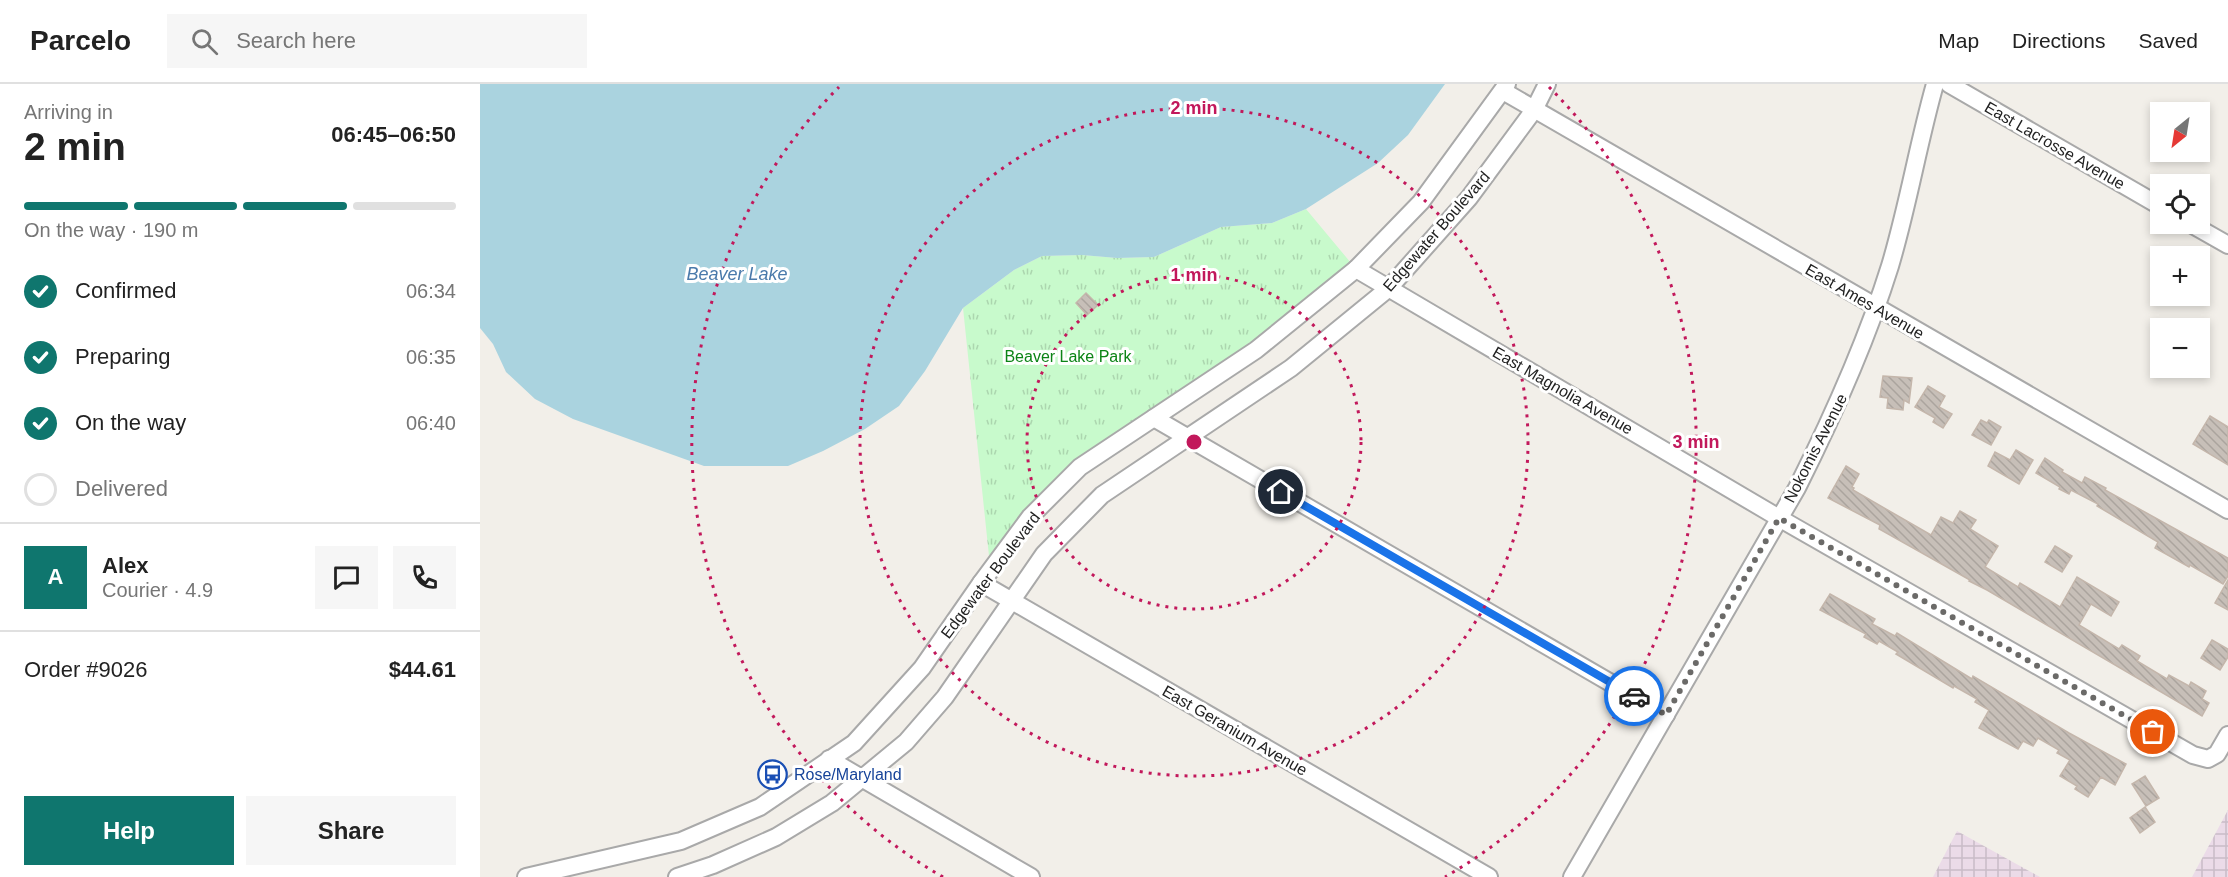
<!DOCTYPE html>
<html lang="en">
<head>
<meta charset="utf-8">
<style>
	:root { --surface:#fff; --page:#f6f6f6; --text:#222; --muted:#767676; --line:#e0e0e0; --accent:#0f766e }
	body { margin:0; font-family:Helvetica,sans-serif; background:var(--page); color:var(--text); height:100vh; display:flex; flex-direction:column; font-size:22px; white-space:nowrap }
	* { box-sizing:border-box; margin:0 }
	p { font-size:20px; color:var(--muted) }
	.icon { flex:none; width:33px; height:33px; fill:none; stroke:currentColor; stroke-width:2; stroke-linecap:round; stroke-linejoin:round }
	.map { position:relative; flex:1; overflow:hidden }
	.side { display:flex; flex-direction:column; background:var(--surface); width:480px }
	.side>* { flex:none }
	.needle { width:39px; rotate:210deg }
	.tools { position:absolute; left:1670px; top:18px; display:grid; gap:12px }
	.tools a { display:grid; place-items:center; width:60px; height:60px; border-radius:0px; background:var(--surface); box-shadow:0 3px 9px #0003; font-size:30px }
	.pin { position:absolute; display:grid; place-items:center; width:51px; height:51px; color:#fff; margin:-26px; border:3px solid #fff; border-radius:50%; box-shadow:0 2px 6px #0007 }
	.courier { position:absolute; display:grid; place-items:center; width:60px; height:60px; margin:-30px; border:4px solid #1a73e8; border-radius:50%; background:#fff; color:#222; box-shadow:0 2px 8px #0007 }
	.overview em { font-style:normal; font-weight:700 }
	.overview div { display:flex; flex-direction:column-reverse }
	.overview { display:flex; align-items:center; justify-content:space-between; height:102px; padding:0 24px }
	h1 { font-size:39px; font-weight:700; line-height:45px }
	.bar { display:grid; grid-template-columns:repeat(4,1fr); gap:9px 6px; align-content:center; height:72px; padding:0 24px }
	.bar i { height:8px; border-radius:4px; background:var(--line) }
	.bar .selected { background:var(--accent) }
	.bar p { grid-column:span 4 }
	.line { display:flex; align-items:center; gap:15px; padding:0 24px; border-top:2px solid var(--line) }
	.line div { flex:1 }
	.round { display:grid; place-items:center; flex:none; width:63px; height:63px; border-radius:0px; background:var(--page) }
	ol { padding:0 24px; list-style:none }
	li { display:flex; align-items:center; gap:18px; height:66px }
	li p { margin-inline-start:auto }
	li .icon { padding:6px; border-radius:50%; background:var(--accent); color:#fff; stroke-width:4 }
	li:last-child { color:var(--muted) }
	li i { width:33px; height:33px; border:3px solid var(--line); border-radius:50% }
	.button { display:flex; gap:12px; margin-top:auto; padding:12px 24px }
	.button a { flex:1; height:69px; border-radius:0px; background:var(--accent); color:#fff; font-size:24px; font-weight:700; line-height:69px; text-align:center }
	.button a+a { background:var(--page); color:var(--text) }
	header { display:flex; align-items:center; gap:36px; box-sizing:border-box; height:84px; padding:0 30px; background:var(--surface); border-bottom:2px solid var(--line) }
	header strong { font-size:28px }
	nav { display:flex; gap:33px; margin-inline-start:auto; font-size:21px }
	.search { width:420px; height:54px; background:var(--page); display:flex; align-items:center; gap:15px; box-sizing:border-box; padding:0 21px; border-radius:0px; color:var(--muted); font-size:22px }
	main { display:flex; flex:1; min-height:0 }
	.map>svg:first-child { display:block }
	.industrial { fill:url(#industrial-grid) }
	.park { fill:url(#park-tufts) }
	.water { fill:#aad3df }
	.building { fill:url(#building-back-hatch); stroke:#c4b6ab; stroke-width:1.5 }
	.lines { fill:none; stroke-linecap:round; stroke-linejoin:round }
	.minor-casing { stroke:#a9a9a9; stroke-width:20 }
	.minor { stroke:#fff; stroke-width:16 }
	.done { stroke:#6b6a68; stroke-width:6; stroke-dasharray:0 10.8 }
	.route { stroke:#1a73e8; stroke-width:8 }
	.ring { fill:none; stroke:#c2185b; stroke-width:3; stroke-dasharray:3 6 }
	.labels { text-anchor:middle; stroke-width:6; stroke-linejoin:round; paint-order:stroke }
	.street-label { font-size:16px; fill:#222; stroke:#fff }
	.park-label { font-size:16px; fill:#0c8416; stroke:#fff }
	.transit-label { font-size:16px; fill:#164399; stroke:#fff; text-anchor:start }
	.water-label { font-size:18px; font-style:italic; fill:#4a7aab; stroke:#fff }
	.centre { fill:#c2185b; stroke:#fff; stroke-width:3 }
	.ring-label { font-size:18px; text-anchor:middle; font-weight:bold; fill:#c2185b; stroke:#fff; stroke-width:6; stroke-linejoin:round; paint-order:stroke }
</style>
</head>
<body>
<header>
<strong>Parcelo</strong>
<div class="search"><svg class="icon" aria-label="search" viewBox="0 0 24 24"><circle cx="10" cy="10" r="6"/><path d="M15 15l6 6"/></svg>Search here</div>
<nav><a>Map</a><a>Directions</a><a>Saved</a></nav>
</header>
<main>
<section class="side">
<div class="overview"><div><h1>2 min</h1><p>Arriving in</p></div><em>06:45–06:50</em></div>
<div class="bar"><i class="selected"></i><i class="selected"></i><i class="selected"></i><i></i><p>On the way · 190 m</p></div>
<ol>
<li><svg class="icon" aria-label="check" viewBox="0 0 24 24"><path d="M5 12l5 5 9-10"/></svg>Confirmed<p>06:34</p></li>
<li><svg class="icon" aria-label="check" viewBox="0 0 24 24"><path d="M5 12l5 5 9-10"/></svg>Preparing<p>06:35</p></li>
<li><svg class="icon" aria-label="check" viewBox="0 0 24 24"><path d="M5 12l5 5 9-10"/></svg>On the way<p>06:40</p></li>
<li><i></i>Delivered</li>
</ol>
<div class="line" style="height:108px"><b class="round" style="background:var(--accent);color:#fff">A</b><div><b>Alex</b><p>Courier · 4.9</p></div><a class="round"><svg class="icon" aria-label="chat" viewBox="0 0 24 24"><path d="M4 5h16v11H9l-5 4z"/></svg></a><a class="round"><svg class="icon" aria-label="phone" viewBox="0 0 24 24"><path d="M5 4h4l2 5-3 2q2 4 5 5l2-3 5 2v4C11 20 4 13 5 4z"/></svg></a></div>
<div class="line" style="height:78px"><div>Order #9026</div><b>$44.61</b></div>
<div class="button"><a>Help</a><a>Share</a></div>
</section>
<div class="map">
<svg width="1748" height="793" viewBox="0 0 1748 793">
	<defs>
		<pattern id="industrial-grid" width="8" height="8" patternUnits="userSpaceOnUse" patternTransform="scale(1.5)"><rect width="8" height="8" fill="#ebdbe8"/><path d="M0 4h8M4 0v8" fill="none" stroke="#c9bcc7"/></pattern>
		<pattern id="park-tufts" width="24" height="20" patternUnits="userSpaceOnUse" patternTransform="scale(1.5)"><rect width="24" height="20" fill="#c8facc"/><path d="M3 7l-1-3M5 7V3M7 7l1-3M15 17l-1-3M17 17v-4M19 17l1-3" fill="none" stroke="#acd6af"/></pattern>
		<pattern id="building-back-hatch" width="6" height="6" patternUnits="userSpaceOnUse" patternTransform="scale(1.5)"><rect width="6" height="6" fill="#c7bfb8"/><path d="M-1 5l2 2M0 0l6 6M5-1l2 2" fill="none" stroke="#aba49e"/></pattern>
	</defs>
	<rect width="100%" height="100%" fill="#f2efe9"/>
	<!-- industrial -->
	<g class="industrial">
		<path d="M1748,726V793H1712Z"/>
		<path d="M1477,747L1560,793H1453Z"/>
	</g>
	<!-- park -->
	<path class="park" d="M826,125L876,185L600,383L509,472L483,224L534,186L562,172L602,171L637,174L674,173L741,143L792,139Z"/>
	<!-- water -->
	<path class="water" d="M0,0H965L928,51L898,79L826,125L792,139L741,143L674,173L637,174L602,171L562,172L534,186L483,224L445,287L419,322L385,345L343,367L308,382H224L93,335L55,315L26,288L13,260L0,244Z"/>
	<!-- building -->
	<g class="building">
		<path d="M606,209L618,221L607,231L596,219Z"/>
		<path d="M1403,292L1432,294L1429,319L1424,316L1423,326L1407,324L1408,314L1400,313Z"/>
		<path d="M1448,302L1465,312L1459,323L1472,330L1463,344L1453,338L1455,334L1435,323Z"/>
		<path d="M1730,332L1748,343V381L1713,360Z"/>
		<path d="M1501,336L1507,339L1509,336L1521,343L1511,361L1492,351Z"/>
		<path d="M1536,366L1553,376L1539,400L1508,382L1515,368L1530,376Z"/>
		<path d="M1565,374L1583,386L1582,388L1602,399L1605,393L1626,404L1625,406L1748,474V492L1743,500L1710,481L1709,483L1675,464L1678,458L1617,422L1618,420L1591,406L1589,410L1579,405L1580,403L1556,389Z"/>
		<path d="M1366,382L1379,390L1372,403L1374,404L1373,406L1451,451L1461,433L1473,439L1480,427L1496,436L1490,445L1518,462L1505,483L1538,503L1540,499L1580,523L1597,493L1639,518L1631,532L1611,520L1599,541L1639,565L1642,561L1660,572L1657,577L1687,595L1689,591L1709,602L1711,598L1726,607L1722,615L1729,619L1722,632L1507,506L1489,497L1490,496L1399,445L1400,441L1348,414Z"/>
		<path d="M1575,462L1592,472L1582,488L1565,478Z"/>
		<path d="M1748,496V526L1735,519Z"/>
		<path d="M1350,510L1395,535L1392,540L1415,552L1417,549L1492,595L1493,592L1589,649L1646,680L1635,701L1621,693L1608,713L1595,705L1597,702L1580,692L1590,676L1577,669L1579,666L1558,654L1553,662L1543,657L1538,665L1499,644L1509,626L1495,618L1497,615L1474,602L1473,604L1416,570L1418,568L1399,557L1397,560L1384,553L1386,550L1340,526Z"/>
		<path d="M1732,556L1748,565V573L1740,586L1721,574Z"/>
		<path d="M1665,692L1679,714L1666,722L1652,700Z"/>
		<path d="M1665,723L1675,738L1660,749L1650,734Z"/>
	</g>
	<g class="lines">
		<defs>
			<g id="minor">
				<path d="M1469,0L1680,122"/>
				<path d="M1023,7L1748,426"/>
				<path d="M1711,140L1748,161"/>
				<path d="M876,185L1299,434L1713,671L1728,675L1737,670L1748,651"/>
				<path d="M674,334L1186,631"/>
				<path d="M501,499L1009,793"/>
				<path d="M349,675L551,793"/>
				<path d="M46,793L201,757L280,723L374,659L442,584L501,499L550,433L600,383L776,266L876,185L941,118L1027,0"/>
				<path d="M197,793L233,781L296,753L352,719L426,658L465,613L564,470L622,411L811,284L909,204L989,114L1054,26L1067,0"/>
				<path d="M1092,793L1317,404C1353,332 1386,259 1410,182C1428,122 1438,60 1455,0"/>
			</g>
		</defs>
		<!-- minor casing -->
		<use href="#minor" class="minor-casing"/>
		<!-- minor -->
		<use href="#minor" class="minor"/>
	</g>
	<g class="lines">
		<!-- done -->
		<path class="done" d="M1154,612L1186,631L1299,434L1673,648"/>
		<!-- route -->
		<path class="route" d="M801,408L1154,612"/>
	</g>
	<!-- distance rings -->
	<g class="ring">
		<circle cx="714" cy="358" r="167"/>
		<circle cx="714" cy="358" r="334"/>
		<path d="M463 793A502 502 0 0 1 359 3M1069 3A502 502 0 0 1 965 793"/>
	</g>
	<!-- icons -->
	<defs>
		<symbol id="bus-ring" viewBox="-11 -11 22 22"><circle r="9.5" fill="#fff" stroke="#1a4fb4" stroke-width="1.5"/><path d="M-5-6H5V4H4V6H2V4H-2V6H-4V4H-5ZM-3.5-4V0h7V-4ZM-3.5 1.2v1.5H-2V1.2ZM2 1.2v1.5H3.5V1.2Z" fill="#1a4fb4"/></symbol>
	</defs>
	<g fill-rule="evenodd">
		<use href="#bus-ring" x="276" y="674" width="33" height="33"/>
	</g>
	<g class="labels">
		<!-- street labels -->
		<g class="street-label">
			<text transform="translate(1575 61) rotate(30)" y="6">East Lacrosse Avenue</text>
			<text transform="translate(956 147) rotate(-49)" y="6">Edgewater Boulevard</text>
			<text transform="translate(1385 217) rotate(30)" y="6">East Ames Avenue</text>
			<text transform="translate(1083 306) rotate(30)" y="6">East Magnolia Avenue</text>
			<text transform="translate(1335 364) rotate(-63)" y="6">Nokomis Avenue</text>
			<text transform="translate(510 491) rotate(-53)" y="6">Edgewater Boulevard</text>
			<text transform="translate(755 646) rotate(30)" y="6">East Geranium Avenue</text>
		</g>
		<!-- park labels -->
		<g class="park-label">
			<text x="588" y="278">Beaver Lake Park</text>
		</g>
		<!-- transit labels -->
		<g class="transit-label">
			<text x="314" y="696">Rose/Maryland</text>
		</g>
		<!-- water labels -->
		<g class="water-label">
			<text x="257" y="196">Beaver Lake</text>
		</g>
	</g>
	<circle cx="714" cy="358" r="9" class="centre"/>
	<g class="ring-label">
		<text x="714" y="30">2 min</text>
		<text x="714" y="197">1 min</text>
		<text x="1216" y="364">3 min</text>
	</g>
</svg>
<div class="tools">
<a><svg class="needle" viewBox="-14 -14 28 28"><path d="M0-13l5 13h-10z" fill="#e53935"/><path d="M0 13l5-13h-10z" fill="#767676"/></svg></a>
<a><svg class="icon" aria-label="locate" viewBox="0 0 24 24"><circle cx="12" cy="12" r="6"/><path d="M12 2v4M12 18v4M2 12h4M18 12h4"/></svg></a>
<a>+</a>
<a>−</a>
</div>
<div class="pin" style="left:1673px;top:648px;background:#ea580c"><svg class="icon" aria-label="bag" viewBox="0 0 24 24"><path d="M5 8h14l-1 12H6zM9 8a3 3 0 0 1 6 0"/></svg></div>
<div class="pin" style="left:801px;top:408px;background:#1f2937"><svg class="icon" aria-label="home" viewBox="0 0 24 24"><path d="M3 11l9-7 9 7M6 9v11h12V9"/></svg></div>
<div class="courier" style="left:1154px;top:612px"><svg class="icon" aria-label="car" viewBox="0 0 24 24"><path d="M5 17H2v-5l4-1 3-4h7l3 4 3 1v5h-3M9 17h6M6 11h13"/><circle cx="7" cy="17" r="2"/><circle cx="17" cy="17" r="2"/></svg></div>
</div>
</main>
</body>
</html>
